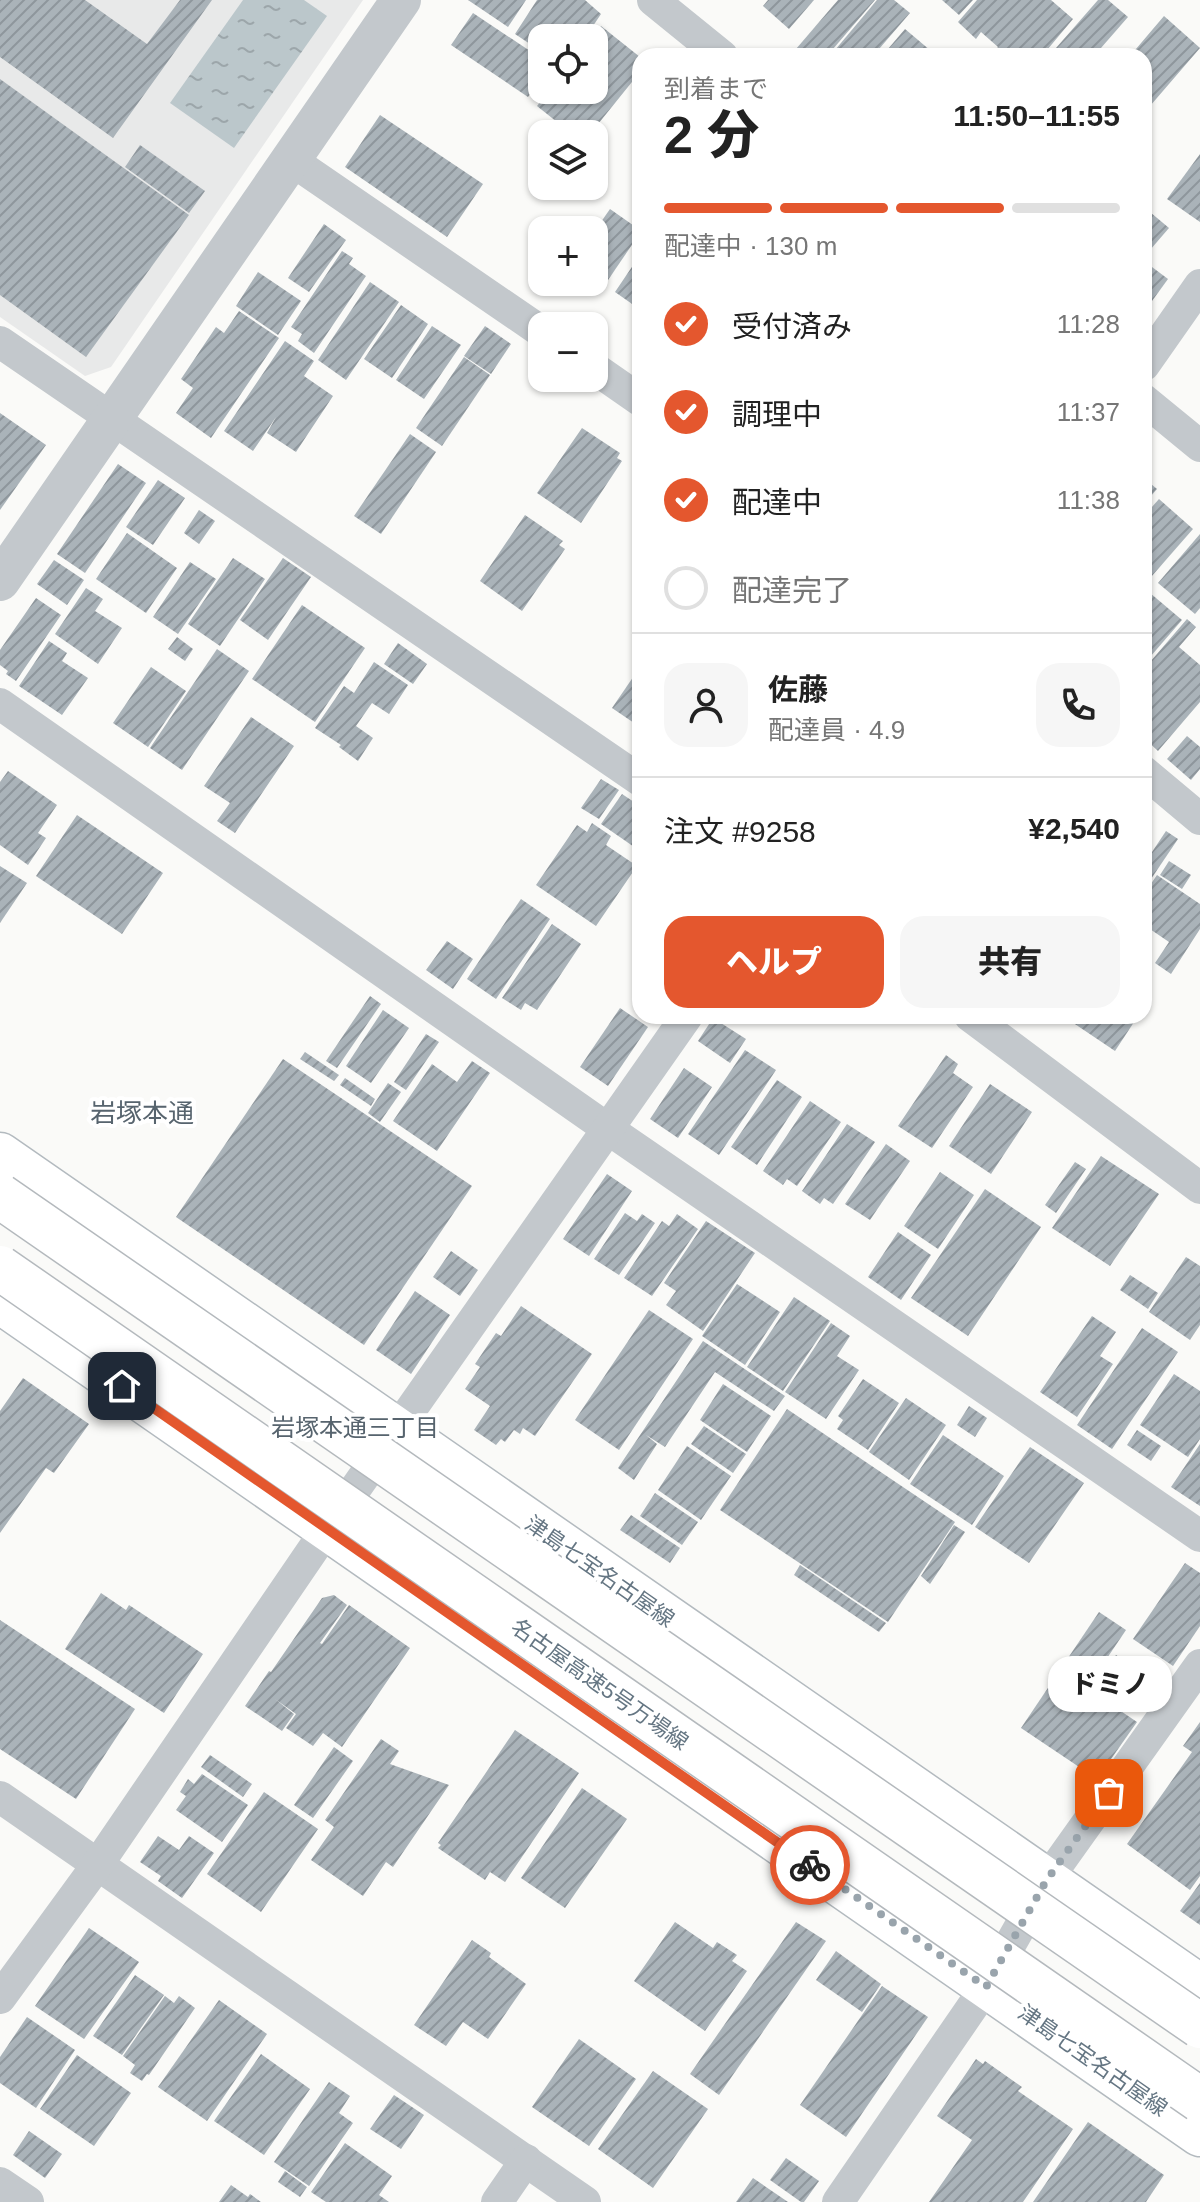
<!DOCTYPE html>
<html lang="ja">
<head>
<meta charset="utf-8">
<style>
	:root { --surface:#fff; --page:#f6f6f6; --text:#222; --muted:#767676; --line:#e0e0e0; --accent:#e4572e }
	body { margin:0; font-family:Helvetica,"Noto Sans JP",sans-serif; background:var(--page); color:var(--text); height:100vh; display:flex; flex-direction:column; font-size:30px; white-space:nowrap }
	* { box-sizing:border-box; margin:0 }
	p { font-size:26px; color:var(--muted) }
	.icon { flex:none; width:44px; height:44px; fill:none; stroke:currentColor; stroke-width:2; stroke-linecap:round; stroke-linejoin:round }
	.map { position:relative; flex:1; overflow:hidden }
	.panel { position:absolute; left:632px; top:48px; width:520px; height:976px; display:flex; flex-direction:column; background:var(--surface); border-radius:24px; box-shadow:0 2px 6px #0004 }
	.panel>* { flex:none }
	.tools { position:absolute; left:528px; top:24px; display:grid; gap:16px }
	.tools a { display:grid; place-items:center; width:80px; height:80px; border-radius:16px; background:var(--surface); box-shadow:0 2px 6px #0004; font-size:40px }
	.pin { position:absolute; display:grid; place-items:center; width:68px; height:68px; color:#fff; margin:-34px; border-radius:16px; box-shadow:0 4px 12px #0006 }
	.courier { position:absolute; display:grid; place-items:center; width:80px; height:80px; margin:-40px; border:6px solid #e4572e; border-radius:50%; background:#fff; color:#222; box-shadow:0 2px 10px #0007 }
	.bubble { position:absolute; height:56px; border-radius:24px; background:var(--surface); box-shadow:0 2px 6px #0004; font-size:26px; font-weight:800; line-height:56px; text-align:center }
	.headline em { font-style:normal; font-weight:800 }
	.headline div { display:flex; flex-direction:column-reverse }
	.headline { display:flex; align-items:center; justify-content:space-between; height:136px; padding:0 32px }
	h1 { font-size:52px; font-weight:800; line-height:60px }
	.bar { display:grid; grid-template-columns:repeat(4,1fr); gap:12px 8px; align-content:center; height:96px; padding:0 32px }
	.bar i { height:10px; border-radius:6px; background:var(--line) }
	.bar .current { background:var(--accent) }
	.bar p { grid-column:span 4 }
	.line { display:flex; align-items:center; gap:20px; padding:0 32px; border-top:2px solid var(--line) }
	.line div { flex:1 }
	.round { display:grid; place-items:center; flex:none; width:84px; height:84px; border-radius:24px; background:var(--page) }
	ol { padding:0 32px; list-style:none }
	li { display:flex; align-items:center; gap:24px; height:88px }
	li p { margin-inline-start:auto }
	li .icon { padding:8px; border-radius:50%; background:var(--accent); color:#fff; stroke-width:4 }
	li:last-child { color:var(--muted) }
	li i { width:44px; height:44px; border:4px solid var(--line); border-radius:50% }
	.primary-button { display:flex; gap:16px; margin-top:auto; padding:16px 32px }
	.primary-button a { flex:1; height:92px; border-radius:24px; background:var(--accent); color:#fff; font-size:32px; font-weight:800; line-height:92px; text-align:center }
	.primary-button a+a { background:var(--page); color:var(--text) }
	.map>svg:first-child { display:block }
	.built { fill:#e8e9e9 }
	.water { fill:url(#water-ripples) }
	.building { fill:url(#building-hatch) }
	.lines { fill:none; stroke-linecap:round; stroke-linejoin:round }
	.secondary-casing { stroke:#b3babf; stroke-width:47 }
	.minor { stroke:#c3c8cc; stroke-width:32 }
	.tertiary { stroke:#c3c8cc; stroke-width:40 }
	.secondary { stroke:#fff; stroke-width:44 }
	.motorway-bridge-casing { stroke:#b4b9bd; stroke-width:47; stroke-linecap:butt }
	.motorway-bridge { stroke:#fff; stroke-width:44 }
	.done { stroke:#99a4ac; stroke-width:8; stroke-dasharray:0 14.4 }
	.route { stroke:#e4572e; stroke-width:10 }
	.labels { text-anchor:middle; stroke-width:8; stroke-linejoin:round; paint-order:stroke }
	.street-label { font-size:22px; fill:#657683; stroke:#fff }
	.neighbourhood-label { font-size:24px; fill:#57646e; stroke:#fff }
	.quarter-label { font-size:26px; fill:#57646e; stroke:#fff }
</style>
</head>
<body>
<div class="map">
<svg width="1200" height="2202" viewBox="0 0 1200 2202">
	<defs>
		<pattern id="water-ripples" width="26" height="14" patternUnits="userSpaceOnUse" patternTransform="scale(2)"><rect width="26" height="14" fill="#bbc7cb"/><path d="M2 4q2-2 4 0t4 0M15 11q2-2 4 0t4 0" fill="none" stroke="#9ca6aa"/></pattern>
		<pattern id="building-hatch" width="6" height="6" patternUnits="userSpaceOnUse" patternTransform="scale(2)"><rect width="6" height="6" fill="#aab3b9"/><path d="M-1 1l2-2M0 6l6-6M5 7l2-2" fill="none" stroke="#8e969c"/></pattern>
	</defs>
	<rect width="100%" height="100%" fill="#fafaf8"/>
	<!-- built -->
	<path class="built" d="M0,0H363L111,367L85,376L0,317Z"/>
	<!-- water -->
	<path class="water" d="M243,0H304L327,16L234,148L170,103Z"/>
	<!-- building -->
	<g class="building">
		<path d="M0,0H85L147,44L180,0H212L113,138L0,57Z"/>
		<path d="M468,0H526L508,27Z"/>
		<path d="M537,0H585L601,14L585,38H542V52L515,34Z"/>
		<path d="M768,0H814L789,29L763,6Z"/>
		<path d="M838,0H875L827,56H790Z"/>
		<path d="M877,0H894L910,13L873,56H830Z"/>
		<path d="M942,0H973L959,15Z"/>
		<path d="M977,0H1051L1073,19L1042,56H998L994,53L998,47L981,32L976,39L958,22Z"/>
		<path d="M1098,0H1108L1128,17L1094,56H1049Z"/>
		<path d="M473,13L542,59V77L528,97L451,45Z"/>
		<path d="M1164,16L1200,48L1144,113V56H1130Z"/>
		<path d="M601,26L640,57V72L590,134H572L537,106L550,90H594V38H592Z"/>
		<path d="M905,29L937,56H882Z"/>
		<path d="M0,79L189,215L86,357L0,295Z"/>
		<path d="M380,115L483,184L447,237L345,167Z"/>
		<path d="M140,145L205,191L189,213L125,167Z"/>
		<path d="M1200,154V222L1167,199Z"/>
		<path d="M1144,207L1169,228L1144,257Z"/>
		<path d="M610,209L640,230V233L606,283L594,275V232Z"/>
		<path d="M324,224L346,240L309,292L288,278Z"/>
		<path d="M342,251L353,258L349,264L366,276L314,353L298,341L302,334L291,327Z"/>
		<path d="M640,255V315L632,309L635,306L615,292Z"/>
		<path d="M1144,261L1168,279L1144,312Z"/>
		<path d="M258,272L301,301L278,335L236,306Z"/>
		<path d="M370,282L399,302L346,380L318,360Z"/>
		<path d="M401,305L428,324L392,378L364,359Z"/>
		<path d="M239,311L279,338L211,438L176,413L193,388L181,379L216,327L224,333Z"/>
		<path d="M432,326L461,345L424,399L396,380Z"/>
		<path d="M485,326L511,344L491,374L464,356Z"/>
		<path d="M285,341L314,361L304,376L333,396L296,452L267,433L276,417L253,451L224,431Z"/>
		<path d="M464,357L490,375L442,446L416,428Z"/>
		<path d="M0,413L46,445L0,510Z"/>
		<path d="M582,428L620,453L617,458L622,461L581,523L537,493Z"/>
		<path d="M410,434L436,452L381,534L354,516Z"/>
		<path d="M118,464L146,483L85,573L57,554Z"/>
		<path d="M1144,478L1157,489L1144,504Z"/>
		<path d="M158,480L185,498L153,545L126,527Z"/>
		<path d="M1159,499L1193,529L1151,577L1144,570V516Z"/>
		<path d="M199,510L215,521L199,544L184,533Z"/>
		<path d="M525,515L563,541L559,545L565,549L522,611L480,581Z"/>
		<path d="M127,533L177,568L146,613L96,579Z"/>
		<path d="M1200,534V608L1195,614L1158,583Z"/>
		<path d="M233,558L265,579L220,646L188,624Z"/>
		<path d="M283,558L311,577L268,640L240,620Z"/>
		<path d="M54,560L84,580L67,605L37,584Z"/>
		<path d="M190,562L216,579L178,634L153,617Z"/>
		<path d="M86,588L103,599L95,611L122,628L98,664L55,634Z"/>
		<path d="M1150,593L1182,620L1144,664V600Z"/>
		<path d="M36,598L61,615L16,681L6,674L8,671L0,665V650Z"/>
		<path d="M302,605L365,648L315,722L252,679Z"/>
		<path d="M1187,619L1196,627L1179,647L1200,665V702L1158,751L1144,738V669Z"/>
		<path d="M177,637L193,649L185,661L168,649Z"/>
		<path d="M49,641L67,653L62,661L88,678L62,715L19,686Z"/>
		<path d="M398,643L427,664L413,684L384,664Z"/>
		<path d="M217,649L249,671L182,770L150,748Z"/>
		<path d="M374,662L408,685L389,714L372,703L356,726L373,738L358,761L339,747L341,745L315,728L344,686L354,693Z"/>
		<path d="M151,667L186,691L148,747L113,723Z"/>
		<path d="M640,667V720L637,725L612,708Z"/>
		<path d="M251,717L294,746L235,833L217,821L230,803L204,786Z"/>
		<path d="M1187,736L1200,747V769L1191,780L1167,759Z"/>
		<path d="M8,771L57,805L38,833L46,838L28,865L0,845V782Z"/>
		<path d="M601,779L619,790L599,819L581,808Z"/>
		<path d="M622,794L640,806V851L601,824Z"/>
		<path d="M77,815L163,873L122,934L36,876Z"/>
		<path d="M592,823L611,836L606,845L637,866L596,926L536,885L577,825L587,832Z"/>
		<path d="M1166,831L1178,839L1149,882L1144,878V864Z"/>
		<path d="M1169,861L1191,875L1182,889L1160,875Z"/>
		<path d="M0,866L27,883L0,923Z"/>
		<path d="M1157,875L1200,904V929L1171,974L1155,963L1169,942L1144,925V894Z"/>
		<path d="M521,899L550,919L496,999L467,979Z"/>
		<path d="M552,924L581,944L537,1010L525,1003L521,1010L502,998Z"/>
		<path d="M447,941L473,959L453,989L426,970Z"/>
		<path d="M370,996L381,1004L337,1068L326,1061Z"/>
		<path d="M620,1008L648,1027L608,1086L580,1067Z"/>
		<path d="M383,1010L409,1028L371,1083L346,1066Z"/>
		<path d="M1063,1016H1138L1115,1051Z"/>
		<path d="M713,1018L746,1039L730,1063L698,1041Z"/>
		<path d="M426,1034L439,1042L406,1090L394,1082Z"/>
		<path d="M745,1050L776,1070L719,1155L688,1134Z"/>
		<path d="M305,1052L339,1075L334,1081L300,1059Z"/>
		<path d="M946,1055L958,1064L953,1073L973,1087L932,1148L898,1126Z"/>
		<path d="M283,1059L472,1186L364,1345L176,1217Z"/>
		<path d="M472,1061L490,1073L437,1151L393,1121L432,1064L457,1082Z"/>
		<path d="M684,1068L712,1087L678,1138L650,1119Z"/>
		<path d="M345,1078L375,1099L371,1106L340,1085Z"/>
		<path d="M777,1080L802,1097L757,1165L731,1147Z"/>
		<path d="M388,1083L401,1092L380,1122L368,1113Z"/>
		<path d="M990,1084L1032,1112L991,1174L949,1146Z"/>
		<path d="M810,1101L841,1122L797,1186L787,1179L783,1185L763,1171Z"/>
		<path d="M847,1124L875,1142L833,1204L824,1198L820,1204L802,1191Z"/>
		<path d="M886,1144L910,1161L870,1220L845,1204Z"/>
		<path d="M1101,1156L1159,1194L1110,1266L1052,1228Z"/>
		<path d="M1075,1162L1086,1169L1056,1213L1045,1205Z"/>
		<path d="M940,1172L974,1195L938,1249L904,1226Z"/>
		<path d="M607,1174L632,1191L589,1256L563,1239Z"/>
		<path d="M985,1189L1041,1227L968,1336L911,1298Z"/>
		<path d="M625,1213L637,1221L642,1214L655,1223L619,1275L594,1259Z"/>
		<path d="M677,1214L698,1229L652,1296L624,1278L662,1221L669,1226Z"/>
		<path d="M706,1221L755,1253L703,1331L666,1305L676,1291L664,1283Z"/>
		<path d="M898,1232L931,1255L901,1300L868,1277Z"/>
		<path d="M451,1251L478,1270L460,1296L433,1277Z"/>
		<path d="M1186,1257L1200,1266V1325L1190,1340L1149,1312Z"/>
		<path d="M1130,1275L1158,1293L1148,1309L1120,1290Z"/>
		<path d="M737,1284L780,1312L745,1365L702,1336Z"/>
		<path d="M415,1291L450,1315L411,1374L376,1350Z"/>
		<path d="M794,1297L830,1321L783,1391L747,1367Z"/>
		<path d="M521,1306L592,1354L535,1436L523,1428L520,1434L514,1430L505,1442L501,1439L496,1445L474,1430L490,1406L465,1389L480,1367L475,1364L496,1333L501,1336Z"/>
		<path d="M649,1310L693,1339L619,1450L575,1420Z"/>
		<path d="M1092,1316L1116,1332L1100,1356L1113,1364L1077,1417L1040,1392Z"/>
		<path d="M831,1323L850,1336L837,1356L859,1370L826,1419L785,1392Z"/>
		<path d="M1142,1328L1178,1352L1112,1449L1077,1425Z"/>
		<path d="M703,1341L785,1396L774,1411L715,1372L665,1447L646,1435L657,1444L634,1480L618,1468Z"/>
		<path d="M1174,1374L1200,1391V1439L1188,1457L1140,1425Z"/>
		<path d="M23,1378L89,1424L54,1473L46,1468L0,1533V1411Z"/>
		<path d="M863,1379L899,1403L868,1450L837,1429L843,1420L838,1416Z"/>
		<path d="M723,1384L771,1416L747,1452L700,1420Z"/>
		<path d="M906,1398L946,1425L909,1480L869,1452Z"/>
		<path d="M969,1406L987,1418L975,1437L957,1425Z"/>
		<path d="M787,1409L955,1522L888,1622L720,1510Z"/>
		<path d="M704,1426L746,1454L733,1473L691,1444Z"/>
		<path d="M1137,1430L1161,1446L1151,1461L1127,1445Z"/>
		<path d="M943,1435L1004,1476L972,1525L910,1484Z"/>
		<path d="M1200,1444V1506L1171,1487Z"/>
		<path d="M687,1446L731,1476L701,1520L658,1490Z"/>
		<path d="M1030,1447L1084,1483L1029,1563L975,1527Z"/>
		<path d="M655,1493L698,1522L682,1545L640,1516Z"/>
		<path d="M631,1515L680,1548L670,1563L620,1530Z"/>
		<path d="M954,1525L965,1532L930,1584L921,1576Z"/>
		<path d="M1185,1563L1200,1573V1626L1173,1666L1133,1639Z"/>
		<path d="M800,1565L886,1623L879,1632L794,1575Z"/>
		<path d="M101,1593L126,1610L129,1605L203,1654L164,1713L65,1649Z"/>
		<path d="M334,1595L347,1605L320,1643L322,1644L349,1605L410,1648L342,1747L323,1733L313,1746L286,1728L296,1714L275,1699L294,1714L282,1731L245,1706L269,1671L271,1672L322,1598Z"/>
		<path d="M1099,1612L1126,1630L1095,1676L1068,1658Z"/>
		<path d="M0,1620L135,1709L76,1799L0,1749Z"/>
		<path d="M1116,1655L1158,1683L1140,1709L1098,1681Z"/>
		<path d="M1060,1670L1137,1722L1097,1779L1021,1728Z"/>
		<path d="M1200,1722V1876L1190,1890L1127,1844L1192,1752L1183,1746Z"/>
		<path d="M515,1730L579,1773L505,1882L490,1872L485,1880L438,1848L441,1845L438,1843Z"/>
		<path d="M381,1739L399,1751L390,1764L449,1785L393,1867L386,1862L363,1896L311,1860L334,1827L325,1820Z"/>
		<path d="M334,1747L353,1761L313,1818L294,1805Z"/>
		<path d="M210,1755L252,1784L243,1797L201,1767Z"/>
		<path d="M202,1774L248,1805L222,1842L176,1810L186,1796L180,1792L188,1779L194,1784Z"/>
		<path d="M582,1788L627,1819L565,1908L521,1878Z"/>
		<path d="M264,1792L318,1829L261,1912L207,1874Z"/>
		<path d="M158,1836L179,1850L189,1836L214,1853L182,1898L158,1881L161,1876L140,1862Z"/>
		<path d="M1200,1883V1925L1180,1911Z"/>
		<path d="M675,1922L713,1948L717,1942L737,1955L732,1961L747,1971L705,2031L634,1981Z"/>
		<path d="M796,1922L826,1941L719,2095L690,2074Z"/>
		<path d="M89,1928L139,1962L84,2039L35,2006Z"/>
		<path d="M472,1940L491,1953L489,1957L526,1984L488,2039L463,2022L446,2046L414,2025Z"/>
		<path d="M836,1951L881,1984L862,2012L816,1980Z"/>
		<path d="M135,1975L164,1995L122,2055L93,2036Z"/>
		<path d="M882,1986L928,2017L846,2137L800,2105Z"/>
		<path d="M165,1996L174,2003L179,1996L195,2008L149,2075L147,2074L142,2081L130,2073L135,2065L123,2056Z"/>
		<path d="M219,2000L267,2034L207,2121L158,2087Z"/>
		<path d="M27,2017L75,2050L36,2108L0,2083V2057Z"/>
		<path d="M579,2039L636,2079L589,2146L532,2107Z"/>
		<path d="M261,2054L310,2089L264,2155L214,2121Z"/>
		<path d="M77,2055L131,2093L94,2146L40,2109Z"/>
		<path d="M976,2059L983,2064L985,2061L1022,2087L1018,2091L1073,2129L1023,2202H929L972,2140L937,2116Z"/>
		<path d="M653,2071L708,2109L653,2188L598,2149Z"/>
		<path d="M329,2082L350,2096L339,2113L353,2123L309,2186L274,2162Z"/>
		<path d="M394,2095L424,2115L401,2149L370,2129Z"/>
		<path d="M1088,2122L1164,2175L1146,2202H1033Z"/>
		<path d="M29,2131L62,2154L45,2178L13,2155Z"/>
		<path d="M345,2143L392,2176L379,2195L389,2202H326L311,2192Z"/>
		<path d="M786,2158L819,2181L804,2202H801L770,2180Z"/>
		<path d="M285,2171L307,2187L300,2197L278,2182Z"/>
		<path d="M753,2178L788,2202H736Z"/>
		<path d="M231,2185L248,2197L250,2194L261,2202H219Z"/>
	</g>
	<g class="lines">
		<defs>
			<g id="secondary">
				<path d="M0,1155L1200,1987"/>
				<path d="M0,1301L1200,2134"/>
			</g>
		</defs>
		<!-- secondary casing -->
		<use href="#secondary" class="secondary-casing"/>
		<!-- minor -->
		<g class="minor">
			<path d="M653,0L722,56"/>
			<path d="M291,160L542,332"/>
			<path d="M0,342L640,780"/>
			<path d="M1144,365L1200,285"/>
			<path d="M594,368L640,400"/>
			<path d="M1144,400L1200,446"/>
			<path d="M0,704L608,1129L1200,1536"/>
			<path d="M1144,772L1200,819"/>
			<path d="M970,1016L1200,1188"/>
			<path d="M0,1797L585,2202"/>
			<path d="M0,1998L98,1864L327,1529L687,1016"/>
			<path d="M0,2183L28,2202"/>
			<path d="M497,2202L526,2160"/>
			<path d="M838,2202L986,1987L1046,1881L1200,1665"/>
		</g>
		<!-- tertiary -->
		<path class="tertiary" d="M0,581L401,0"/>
		<!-- secondary -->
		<use href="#secondary" class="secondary"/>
		<defs>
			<g id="motorway-bridge">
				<path d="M0,1196L1200,2026"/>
				<path d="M0,1268L1200,2100"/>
			</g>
		</defs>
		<!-- motorway-bridge casing -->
		<use href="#motorway-bridge" class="motorway-bridge-casing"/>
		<!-- motorway-bridge -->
		<use href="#motorway-bridge" class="motorway-bridge"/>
	</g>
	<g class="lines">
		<!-- done -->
		<path class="done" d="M810,1865L986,1987L1046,1881L1109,1793"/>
		<!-- route -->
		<path class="route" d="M122,1386L810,1865"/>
	</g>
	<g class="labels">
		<!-- street labels -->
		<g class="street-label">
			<text transform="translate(600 1571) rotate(35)" y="8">津島七宝名古屋線</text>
			<text transform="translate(600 1684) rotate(35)" y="8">名古屋高速5号万場線</text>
			<text transform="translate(1093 2060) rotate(35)" y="8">津島七宝名古屋線</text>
		</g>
		<!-- neighbourhood labels -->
		<g class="neighbourhood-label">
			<text x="355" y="1436">岩塚本通三丁目</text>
		</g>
		<!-- quarter labels -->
		<g class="quarter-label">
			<text x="142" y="1122">岩塚本通</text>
		</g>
	</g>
</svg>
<div class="tools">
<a><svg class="icon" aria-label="locate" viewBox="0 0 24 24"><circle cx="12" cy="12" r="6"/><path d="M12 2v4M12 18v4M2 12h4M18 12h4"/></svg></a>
<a><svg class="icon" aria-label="layers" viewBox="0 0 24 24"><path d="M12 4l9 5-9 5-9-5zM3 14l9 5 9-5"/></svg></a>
<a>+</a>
<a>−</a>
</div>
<div class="pin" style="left:1109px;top:1793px;background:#ea580c"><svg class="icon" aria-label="bag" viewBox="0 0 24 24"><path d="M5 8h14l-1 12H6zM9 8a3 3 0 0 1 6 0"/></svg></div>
<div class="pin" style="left:122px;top:1386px;background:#1f2937"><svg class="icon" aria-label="home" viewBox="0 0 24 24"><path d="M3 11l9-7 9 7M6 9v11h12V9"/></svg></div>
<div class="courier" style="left:810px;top:1865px"><svg class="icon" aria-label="bike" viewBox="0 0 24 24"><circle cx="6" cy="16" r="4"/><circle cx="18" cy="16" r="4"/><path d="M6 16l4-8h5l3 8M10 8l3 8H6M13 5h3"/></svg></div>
<div class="bubble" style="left:1048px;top:1656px;width:124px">ドミノ</div>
<section class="panel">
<div class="headline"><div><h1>2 分</h1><p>到着まで</p></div><em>11:50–11:55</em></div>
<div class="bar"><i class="current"></i><i class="current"></i><i class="current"></i><i></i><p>配達中 · 130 m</p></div>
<ol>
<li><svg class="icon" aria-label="check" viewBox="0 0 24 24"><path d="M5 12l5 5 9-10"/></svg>受付済み<p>11:28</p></li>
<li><svg class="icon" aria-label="check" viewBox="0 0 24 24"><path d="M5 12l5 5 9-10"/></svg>調理中<p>11:37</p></li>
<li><svg class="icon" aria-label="check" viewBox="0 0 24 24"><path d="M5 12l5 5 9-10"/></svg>配達中<p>11:38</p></li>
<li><i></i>配達完了</li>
</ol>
<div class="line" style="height:144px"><a class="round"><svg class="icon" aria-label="person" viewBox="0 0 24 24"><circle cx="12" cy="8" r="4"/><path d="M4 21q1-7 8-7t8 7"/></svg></a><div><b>佐藤</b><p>配達員 · 4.9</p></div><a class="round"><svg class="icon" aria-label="phone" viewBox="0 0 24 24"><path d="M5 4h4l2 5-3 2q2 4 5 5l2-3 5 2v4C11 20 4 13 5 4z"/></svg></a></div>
<div class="line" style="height:104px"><div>注文 #9258</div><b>¥2,540</b></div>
<div class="primary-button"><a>ヘルプ</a><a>共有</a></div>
</section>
</div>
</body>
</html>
